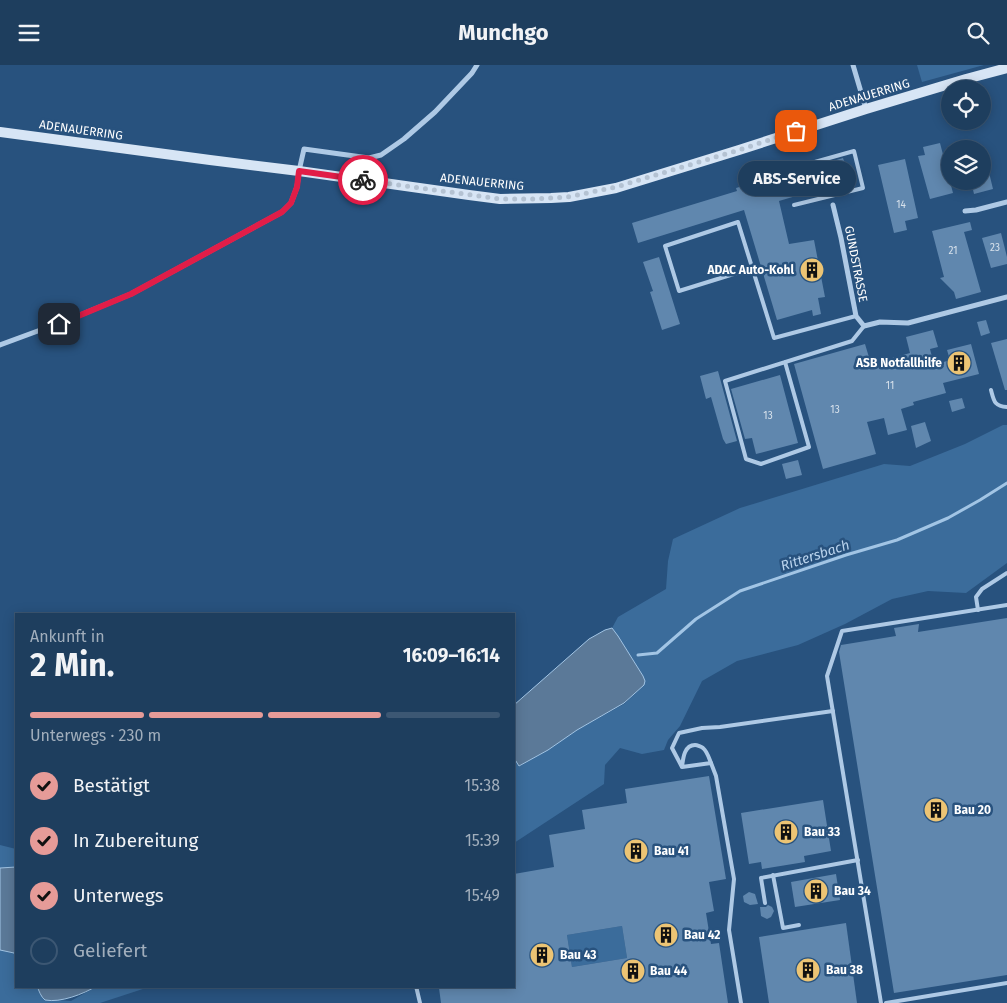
<!DOCTYPE html>
<html lang="de">
<head>
<meta charset="utf-8">
<style>
	:root { --surface:#1e3e5e; --page:#264564; --text:#f1f3f6; --muted:#a1aebc; --line:#3c5773; --accent:#e69b98 }
	body { margin:0; font-family:"Fira Sans",sans-serif; background:var(--page); color:var(--text); height:100vh; display:flex; flex-direction:column; font-size:19px; white-space:nowrap }
	* { box-sizing:border-box; margin:0 }
	p { font-size:16px; color:var(--muted) }
	.icon { flex:none; width:28px; height:28px; fill:none; stroke:currentColor; stroke-width:2; stroke-linecap:round; stroke-linejoin:round }
	.map { position:relative; flex:1; overflow:hidden }
	.details { position:absolute; left:15px; top:548px; width:500px; height:375px; display:flex; flex-direction:column; background:var(--surface); border-radius:0px; box-shadow:0 2px 12px #0003,0 0 0 1px var(--line) }
	.details>* { flex:none }
	.fabs { position:absolute; left:941px; top:15px; display:grid; gap:10px }
	.fabs a { display:grid; place-items:center; width:50px; height:50px; border-radius:50%; background:var(--surface); box-shadow:0 2px 12px #0003,0 0 0 1px var(--line); font-size:25px }
	.pin { position:absolute; display:grid; place-items:center; width:42px; height:42px; color:#fff; margin:-21px; border-radius:10px; box-shadow:0 2px 8px #0006 }
	.courier { position:absolute; display:grid; place-items:center; width:50px; height:50px; margin:-25px; border:4px solid #e11d48; border-radius:50%; background:#fff; color:#222; box-shadow:0 1px 6px #0007 }
	.bubble { position:absolute; height:35px; border-radius:18px; background:var(--surface); box-shadow:0 2px 12px #0003,0 0 0 1px var(--line); font-size:16px; font-weight:700; line-height:35px; text-align:center }
	.summary em { font-style:normal; font-weight:700 }
	.summary div { display:flex; flex-direction:column-reverse }
	.summary { display:flex; align-items:center; justify-content:space-between; height:85px; padding:0 15px }
	h1 { font-size:32px; font-weight:700; line-height:38px }
	.bar { display:grid; grid-template-columns:repeat(4,1fr); gap:8px 5px; align-content:center; height:60px; padding:0 15px }
	.bar i { height:6px; border-radius:4px; background:var(--line) }
	.bar .on { background:var(--accent) }
	.bar p { grid-column:span 4 }
	ol { padding:0 15px; list-style:none }
	li { display:flex; align-items:center; gap:15px; height:55px }
	li p { margin-inline-start:auto }
	li .icon { padding:5px; border-radius:50%; background:var(--accent); color:#111; stroke-width:4 }
	li:last-child { color:var(--muted) }
	li i { width:28px; height:28px; border:2px solid var(--line); border-radius:50% }
	header { display:flex; justify-content:space-between; align-items:center; height:65px; padding:0 15px; background:var(--surface); font-size:22px; font-weight:700 }
	.map>svg:first-child { display:block }
	.green { fill:#3b6c9b }
	.water { fill:#5b7998; stroke:#a2c5e5 }
	.lines { fill:none; stroke-linecap:round; stroke-linejoin:round }
	.stream { stroke:#a2c5e5; stroke-width:3 }
	.building { fill:#6087ae; fill-rule:evenodd }
	.service { stroke:#aec9e5; stroke-width:4 }
	.minor { stroke:#aec9e5; stroke-width:5 }
	.secondary { stroke:#d7e5f5; stroke-width:10 }
	.done { stroke:#b4c2d2; stroke-width:5; stroke-dasharray:0 9 }
	.route { stroke:#e11d48; stroke-width:6 }
	.labels { text-anchor:middle; stroke-width:5; stroke-linejoin:round; paint-order:stroke }
	.number-label { font-size:10px; fill:#d7e1eb }
	.street-label { font-size:12px; fill:#fff; stroke:#28527e }
	.poi-label { font-size:12px; font-weight:bold; fill:#fff; stroke:#28527e; text-anchor:start }
	.water-label { font-size:14px; font-style:italic; fill:#b9d3ed; stroke:#28527e }
</style>
</head>
<body>
<header><svg class="icon" aria-label="menu" viewBox="0 0 24 24"><path d="M4 6h16M4 12h16M4 18h16"/></svg>Munchgo<svg class="icon" aria-label="search" viewBox="0 0 24 24"><circle cx="10" cy="10" r="6"/><path d="M15 15l6 6"/></svg></header>
<div class="map">
<svg width="1007" height="938" viewBox="0 0 1007 938">
	<rect width="100%" height="100%" fill="#28527e"/>
	<!-- green -->
	<g class="green">
		<path d="M917,0H984L922,17Z"/>
		<path d="M1003,360H1007V498L966,528L928,526L892,534L845,559L798,580L737,596L702,616L680,661L668,675L664,685L642,689L620,683L605,700L604,719L514,778V693L520,701L548,685L577,665L624,639L644,620L643,611L618,571L612,563L618,552L666,524L668,496L673,474L740,443L884,399L910,401L965,379Z"/>
		<path d="M0,780L16,784V802L0,803Z"/>
		<path d="M622,861L627,893L572,902L567,870Z"/>
		<path d="M0,885L14,888L16,891V921H37L44,934L71,936L97,921H152L100,938H0Z"/>
	</g>
	<!-- water -->
	<g class="water">
		<path d="M612,563L618,571L643,611L645,616L644,620L624,638L577,665L548,685L519,701L514,693V640L589,574L605,565Z"/>
		<path d="M16,802V891L14,888L0,885V803Z"/>
		<path d="M37,921H97C83,929 61,938 45,935C41,932 39,926 37,921Z"/>
	</g>
	<g class="lines">
		<!-- stream -->
		<path class="stream" d="M638,590L657,588L696,554L740,526L846,490L897,475L948,453L980,435L1007,418"/>
	</g>
	<!-- building -->
	<g class="building">
		<path d="M940,78L953,128L930,134L918,91L925,90L923,82Z"/>
		<path d="M843,93L850,115L779,136L789,179L814,175L825,232L818,233L821,249L813,251L812,245L777,255L744,145L638,178L632,158L737,126L736,123L760,116L761,120L785,113V110Z"/>
		<path d="M905,94L918,153L905,156L907,165L894,168L878,100Z"/>
		<path d="M982,95H986L993,124L974,129L971,116H982Z"/>
		<path d="M970,157L972,165L964,167L981,227L956,234L954,227L940,213L944,212L932,166Z"/>
		<path d="M1001,168L1007,192V199L991,203L982,173Z"/>
		<path d="M659,192L680,259L662,265L650,227L653,226L643,197Z"/>
		<path d="M986,255L990,268L981,271L977,257Z"/>
		<path d="M933,265L938,282L930,284L934,300L950,295L947,285L971,279L979,309L943,318L946,328L913,337L914,340L901,344L907,365L888,370L884,353L867,357L876,389L823,404L794,299L865,279L871,299L910,288L906,272Z"/>
		<path d="M1007,274V325H1005L991,278Z"/>
		<path d="M718,306L737,376L726,379L723,374L711,332L706,334L700,311Z"/>
		<path d="M780,310L798,378L756,389L752,373L745,374L731,324Z"/>
		<path d="M962,333L965,343L952,347L949,336Z"/>
		<path d="M925,357L931,376L916,383L911,361Z"/>
		<path d="M798,395L802,410L786,414L782,399Z"/>
		<path d="M1007,553V910L894,928L839,587L841,580L896,571L894,563L919,559L918,567Z"/>
		<path d="M709,711L726,814L709,817L714,846L706,848L711,879L719,878L728,938H441L439,923L449,921H514V809L554,802L549,770L585,764L582,745L627,738L625,724ZM622,861L627,893L572,902L567,870Z"/>
		<path d="M823,735L831,786L804,791L805,797L762,804L761,797L749,799L741,748Z"/>
		<path d="M836,809L840,835L795,842L791,817Z"/>
		<path d="M749,827L755,829L758,839L750,840L744,837L743,831Z"/>
		<path d="M768,840L772,842L774,846L771,852L767,854L761,851L760,842H766Z"/>
		<path d="M846,858L857,938H769L759,872Z"/>
	</g>
	<g class="lines">
		<!-- service -->
		<g class="service">
			<path d="M794,140L863,123L854,86L797,102"/>
			<path d="M753,203L679,226L665,181L738,157L774,273L856,251"/>
			<path d="M785,297L809,382L761,399L746,394L725,316L852,276L864,261"/>
			<path d="M991,325C994,336 994,341 1007,342"/>
			<path d="M978,545L976,532L982,524L1007,508"/>
			<path d="M711,698L716,711L734,814L729,865L741,938"/>
			<path d="M682,702C683,694 684,680 695,680C697,680 702,682 703,683C707,686 709,693 711,698L682,702L672,683L679,668L702,663L720,662L833,646"/>
			<path d="M773,810L783,863L799,860"/>
			<path d="M765,838L761,813L858,795"/>
			<path d="M416,921L420,938"/>
			<path d="M881,938L827,611L842,566L1007,540"/>
			<path d="M886,938L1007,918"/>
		</g>
		<!-- minor -->
		<g class="minor">
			<path d="M853,0L866,44"/>
			<path d="M833,140L841,173L856,251L864,261L880,257L908,258L1007,232"/>
			<path d="M965,146L976,145L1007,137"/>
			<path d="M0,280L73,253L131,229L282,147L291,138L297,122L299,106L304,84L369,93L381,90L404,74L435,47L472,8L477,0"/>
		</g>
		<!-- secondary -->
		<path class="secondary" d="M0,67L210,95L299,106L469,130L500,134L551,133L569,132L616,123L739,85L866,44L966,14L1007,3"/>
	</g>
	<g class="lines">
		<!-- done -->
		<path class="done" d="M363,115L500,134H535L568,132L616,122L739,85L796,66"/>
		<!-- route -->
		<path class="route" d="M59,259L131,229L282,147L291,138L297,122L299,106L363,115"/>
	</g>
	<!-- icons -->
	<defs>
		<symbol id="building-disc" viewBox="-11 -11 22 22"><circle r="9.5" fill="#ecc474" stroke="#28527e"/><path d="M-4-6H4V6H1V3H-1V6H-4ZM-2.5-4.3h1.7v1.8h-1.7ZM.8-4.3h1.7v1.8H.8ZM-2.5-1h1.7V.8h-1.7ZM.8-1h1.7V.8H.8Z" fill="#111"/></symbol>
	</defs>
	<g fill-rule="evenodd">
		<use href="#building-disc" x="798" y="191" width="28" height="28"/>
		<use href="#building-disc" x="945" y="284" width="28" height="28"/>
		<use href="#building-disc" x="922" y="731" width="28" height="28"/>
		<use href="#building-disc" x="772" y="753" width="28" height="28"/>
		<use href="#building-disc" x="622" y="772" width="28" height="28"/>
		<use href="#building-disc" x="802" y="812" width="28" height="28"/>
		<use href="#building-disc" x="652" y="856" width="28" height="28"/>
		<use href="#building-disc" x="528" y="876" width="28" height="28"/>
		<use href="#building-disc" x="794" y="891" width="28" height="28"/>
		<use href="#building-disc" x="619" y="892" width="28" height="28"/>
	</g>
	<g class="labels">
		<!-- number labels -->
		<g class="number-label">
			<text x="901" y="143">14</text>
			<text x="995" y="186">23</text>
			<text x="953" y="189">21</text>
			<text x="890" y="324">11</text>
			<text x="835" y="348">13</text>
			<text x="768" y="354">13</text>
		</g>
		<!-- street labels -->
		<g class="street-label">
			<text transform="translate(869 30) rotate(-17)" y="4">ADENAUERRING</text>
			<text transform="translate(81 65) rotate(8)" y="4">ADENAUERRING</text>
			<text transform="translate(482 117) rotate(6)" y="4">ADENAUERRING</text>
			<text transform="translate(856 199) rotate(79)" y="4">GUNDSTRASSE</text>
		</g>
		<!-- poi labels -->
		<g class="poi-label">
			<text x="794" y="209" text-anchor="end">ADAC Auto-Kohl</text>
			<text x="942" y="302" text-anchor="end">ASB Notfallhilfe</text>
			<text x="954" y="749">Bau 20</text>
			<text x="804" y="771">Bau 33</text>
			<text x="654" y="790">Bau 41</text>
			<text x="834" y="830">Bau 34</text>
			<text x="684" y="874">Bau 42</text>
			<text x="560" y="894">Bau 43</text>
			<text x="826" y="909">Bau 38</text>
			<text x="650" y="910">Bau 44</text>
		</g>
		<!-- water labels -->
		<g class="water-label">
			<text transform="translate(815 490) rotate(-18)" y="5">Rittersbach</text>
		</g>
	</g>
</svg>
<div class="fabs">
<a><svg class="icon" aria-label="locate" viewBox="0 0 24 24"><circle cx="12" cy="12" r="6"/><path d="M12 2v4M12 18v4M2 12h4M18 12h4"/></svg></a>
<a><svg class="icon" aria-label="layers" viewBox="0 0 24 24"><path d="M12 4l9 5-9 5-9-5zM3 14l9 5 9-5"/></svg></a>
</div>
<div class="pin" style="left:796px;top:66px;background:#ea580c"><svg class="icon" aria-label="bag" viewBox="0 0 24 24"><path d="M5 8h14l-1 12H6zM9 8a3 3 0 0 1 6 0"/></svg></div>
<div class="pin" style="left:59px;top:259px;background:#1f2937"><svg class="icon" aria-label="home" viewBox="0 0 24 24"><path d="M3 11l9-7 9 7M6 9v11h12V9"/></svg></div>
<div class="courier" style="left:363px;top:115px"><svg class="icon" aria-label="bike" viewBox="0 0 24 24"><circle cx="6" cy="16" r="4"/><circle cx="18" cy="16" r="4"/><path d="M6 16l4-8h5l3 8M10 8l3 8H6M13 5h3"/></svg></div>
<div class="bubble" style="left:738px;top:96px;width:118px">ABS-Service</div>
<section class="details">
<div class="summary"><div><h1>2 Min.</h1><p>Ankunft in</p></div><em>16:09–16:14</em></div>
<div class="bar"><i class="on"></i><i class="on"></i><i class="on"></i><i></i><p>Unterwegs · 230 m</p></div>
<ol>
<li><svg class="icon" aria-label="check" viewBox="0 0 24 24"><path d="M5 12l5 5 9-10"/></svg>Bestätigt<p>15:38</p></li>
<li><svg class="icon" aria-label="check" viewBox="0 0 24 24"><path d="M5 12l5 5 9-10"/></svg>In Zubereitung<p>15:39</p></li>
<li><svg class="icon" aria-label="check" viewBox="0 0 24 24"><path d="M5 12l5 5 9-10"/></svg>Unterwegs<p>15:49</p></li>
<li><i></i>Geliefert</li>
</ol>
</section>
</div>
</body>
</html>
